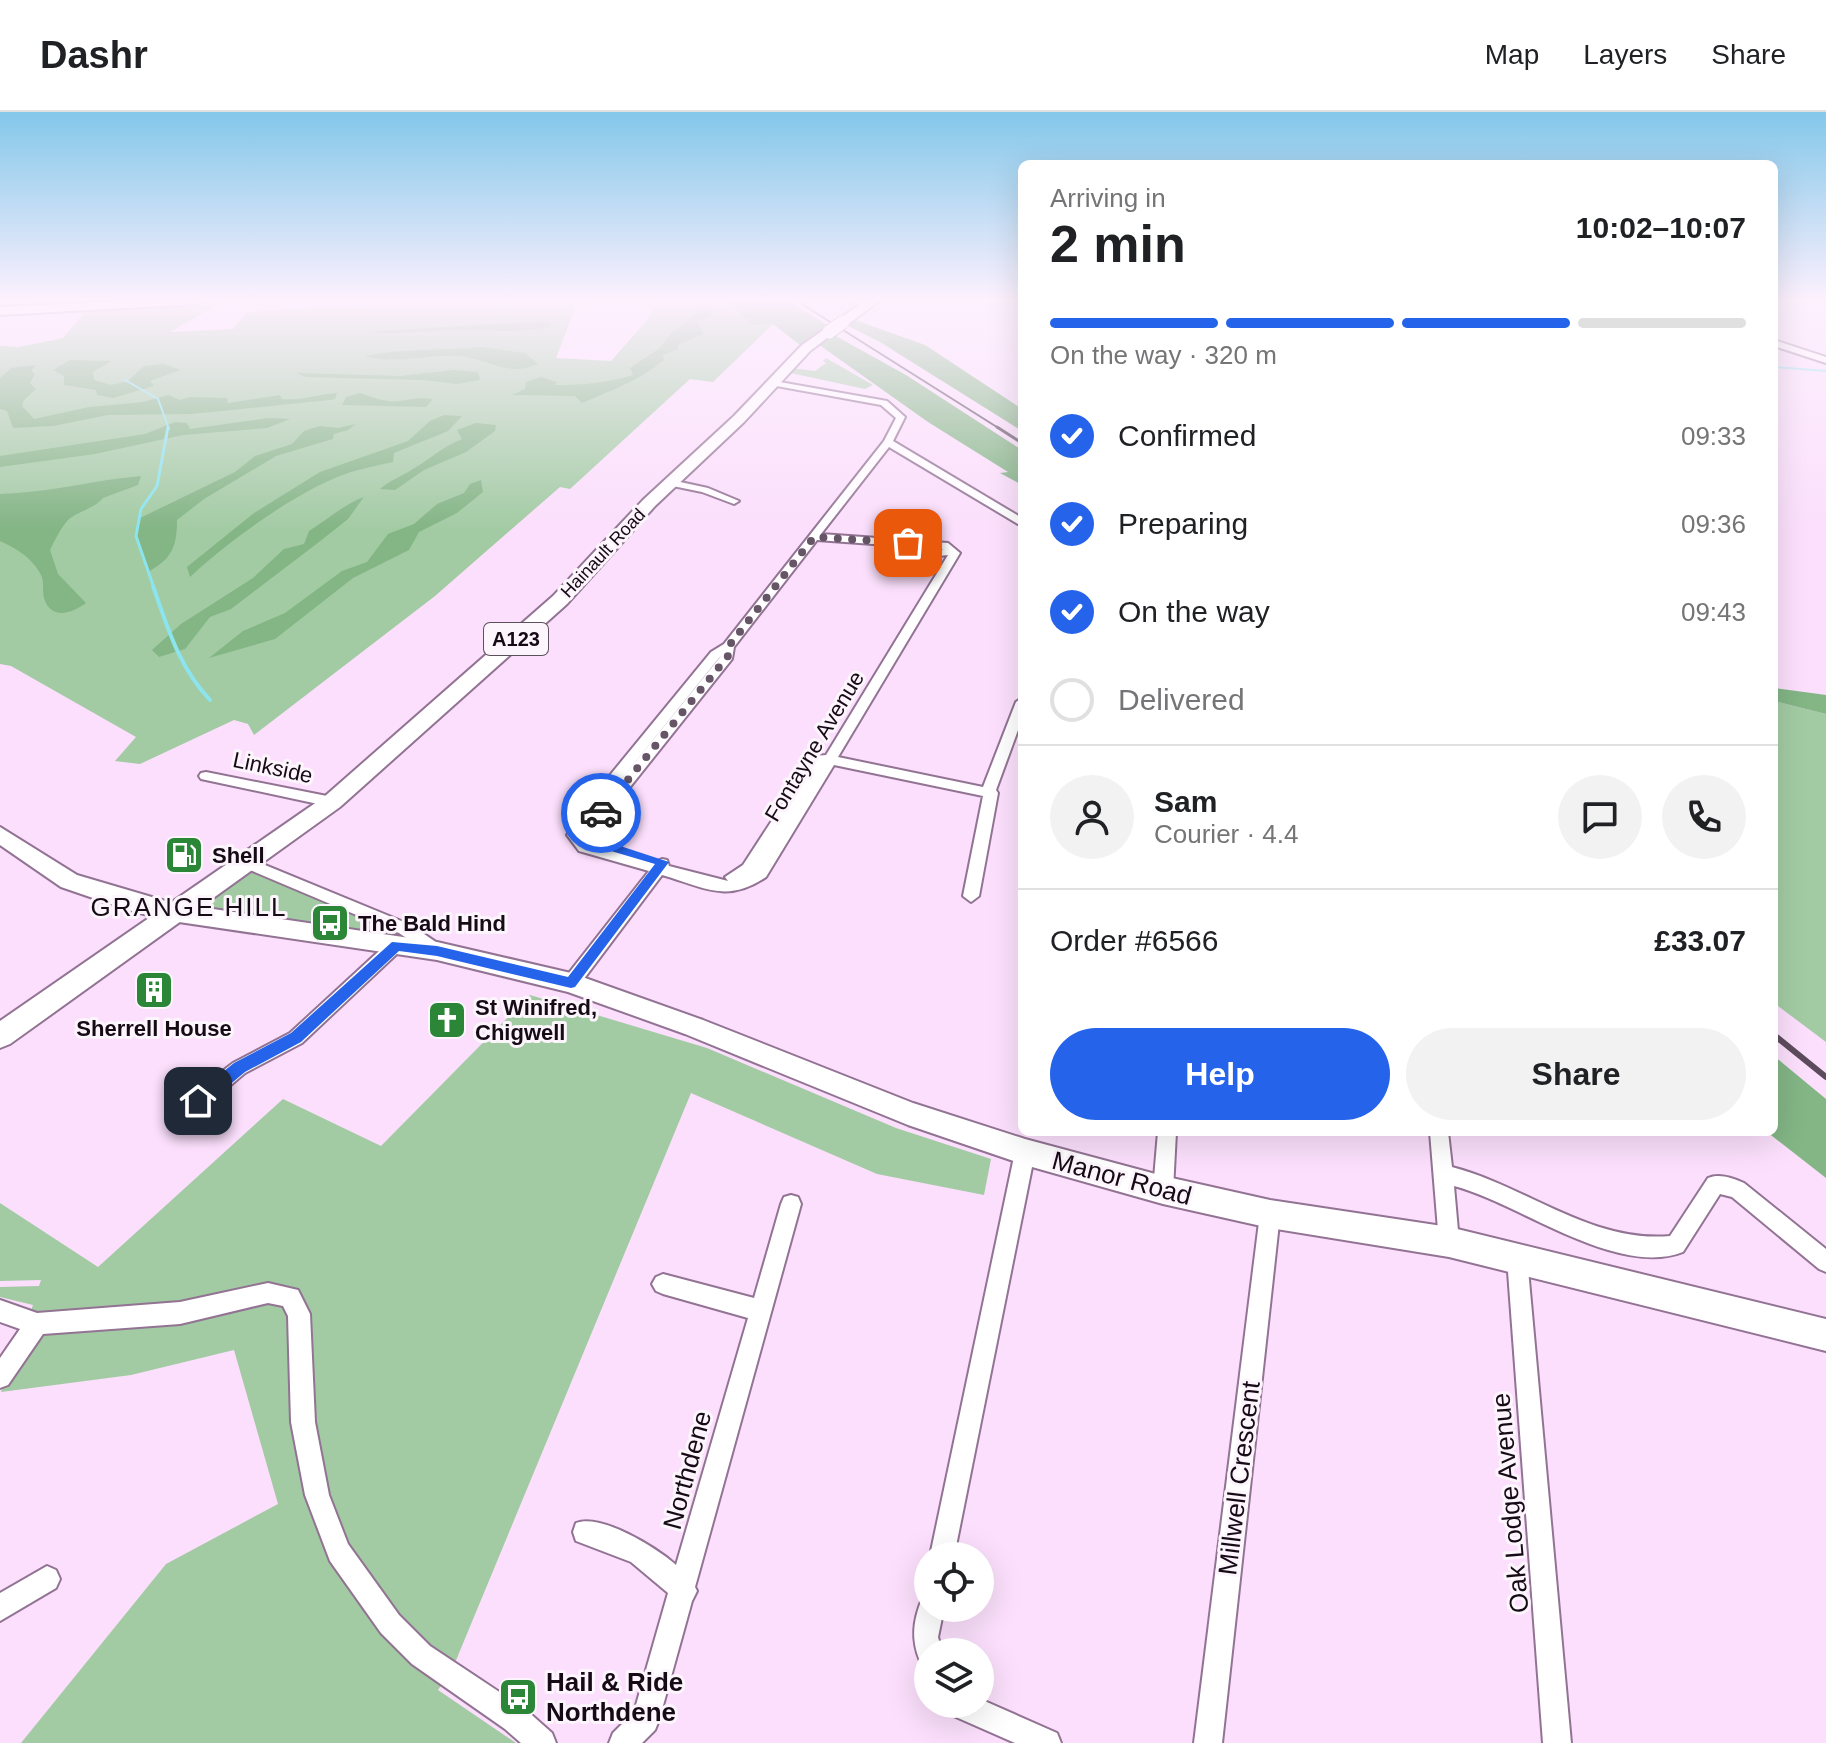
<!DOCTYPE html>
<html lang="en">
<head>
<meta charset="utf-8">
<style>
	:root { --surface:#fff; --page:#f2f2f2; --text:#202124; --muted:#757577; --line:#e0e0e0; --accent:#2563eb }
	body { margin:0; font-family:Helvetica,sans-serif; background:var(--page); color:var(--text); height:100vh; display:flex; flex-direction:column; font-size:30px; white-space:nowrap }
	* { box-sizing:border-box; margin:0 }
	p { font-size:26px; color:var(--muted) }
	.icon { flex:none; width:44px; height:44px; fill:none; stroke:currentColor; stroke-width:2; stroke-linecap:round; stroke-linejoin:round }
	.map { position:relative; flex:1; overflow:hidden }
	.sheet { position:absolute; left:1018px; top:48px; width:760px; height:976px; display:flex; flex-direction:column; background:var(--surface); border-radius:12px; box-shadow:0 8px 32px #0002 }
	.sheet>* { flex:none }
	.controls { position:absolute; left:914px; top:1430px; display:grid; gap:16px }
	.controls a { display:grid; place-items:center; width:80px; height:80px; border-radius:50%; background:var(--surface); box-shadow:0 8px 32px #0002; font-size:40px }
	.pin { position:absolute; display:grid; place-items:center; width:68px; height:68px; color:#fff; margin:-34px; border-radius:16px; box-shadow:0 4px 12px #0006 }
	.courier { position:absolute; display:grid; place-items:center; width:80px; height:80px; margin:-40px; border:6px solid #2563eb; border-radius:50%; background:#fff; color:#222; box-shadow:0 2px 10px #0007 }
	.overview em { font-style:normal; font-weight:700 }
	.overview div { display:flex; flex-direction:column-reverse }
	.overview { display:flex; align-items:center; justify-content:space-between; height:136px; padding:0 32px }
	h1 { font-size:52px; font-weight:700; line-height:60px }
	.bar { display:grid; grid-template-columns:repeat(4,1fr); gap:12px 8px; align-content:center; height:96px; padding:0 32px }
	.bar i { height:10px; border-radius:6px; background:var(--line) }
	.bar .current { background:var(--accent) }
	.bar p { grid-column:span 4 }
	.line { display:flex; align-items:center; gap:20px; padding:0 32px; border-top:2px solid var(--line) }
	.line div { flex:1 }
	.round { display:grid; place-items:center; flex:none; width:84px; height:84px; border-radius:42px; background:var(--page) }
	ol { padding:0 32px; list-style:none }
	li { display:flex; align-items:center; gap:24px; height:88px }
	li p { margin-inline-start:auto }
	li .icon { padding:8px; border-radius:50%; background:var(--accent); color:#fff; stroke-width:4 }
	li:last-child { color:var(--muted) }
	li i { width:44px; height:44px; border:4px solid var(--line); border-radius:50% }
	.button { display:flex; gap:16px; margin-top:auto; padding:16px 32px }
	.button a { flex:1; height:92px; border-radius:48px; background:var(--accent); color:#fff; font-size:32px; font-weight:700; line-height:92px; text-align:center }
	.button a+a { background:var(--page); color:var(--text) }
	header { display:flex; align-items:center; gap:48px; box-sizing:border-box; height:112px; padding:0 40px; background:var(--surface); border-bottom:2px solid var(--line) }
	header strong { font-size:38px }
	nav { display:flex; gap:44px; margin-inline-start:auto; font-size:28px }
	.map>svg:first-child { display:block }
	.green { fill:#a2cba3 }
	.forest { fill:#83b585 }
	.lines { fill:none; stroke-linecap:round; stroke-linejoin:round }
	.stream-far2 { stroke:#8be4ee; stroke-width:2 }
	.stream-far1 { stroke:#8be4ee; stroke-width:3 }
	.stream { stroke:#8be4ee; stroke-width:4 }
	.minor-casing { stroke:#927393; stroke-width:4 }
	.tertiary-casing { stroke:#927393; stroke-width:4 }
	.secondary-casing { stroke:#927393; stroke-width:4 }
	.primary-casing { stroke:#927393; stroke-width:4 }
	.minor { fill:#fff; fill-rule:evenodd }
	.tertiary { fill:#fff; fill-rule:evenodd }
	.secondary { fill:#fff; fill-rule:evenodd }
	.primary { fill:#fff; fill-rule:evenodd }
	.rail-far3 { stroke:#5d4c5d; stroke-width:2 }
	.rail-far2 { stroke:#5d4c5d; stroke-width:3 }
	.rail-far1 { stroke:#5d4c5d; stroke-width:5 }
	.rail { stroke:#5d4c5d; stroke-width:6 }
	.primary-bridge-casing { stroke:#927393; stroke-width:15; stroke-linecap:butt }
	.primary-bridge { stroke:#fff; stroke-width:13 }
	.route { fill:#2563eb }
	.done { stroke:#656; stroke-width:8; stroke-dasharray:0 14.4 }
	.labels { text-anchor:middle; stroke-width:6; stroke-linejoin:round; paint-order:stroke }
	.far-street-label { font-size:18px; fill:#160a16; stroke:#fcf5fc }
	.shield { fill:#fcf5fc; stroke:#5b505b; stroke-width:2 }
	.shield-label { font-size:20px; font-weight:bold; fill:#160a16 }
	.street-label { font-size:22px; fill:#160a16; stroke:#fcf5fc }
	.poi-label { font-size:22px; font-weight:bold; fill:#160a16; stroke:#fcf5fc; text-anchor:start }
	.quarter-label { font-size:26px; letter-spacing:2px; fill:#160a16; stroke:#fcf5fc }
	.near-street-label { font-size:26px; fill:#160a16; stroke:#fcf5fc }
	.near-poi-label { font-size:26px; font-weight:bold; fill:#160a16; stroke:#fcf5fc; text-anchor:start }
</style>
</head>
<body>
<header>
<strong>Dashr</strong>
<nav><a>Map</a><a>Layers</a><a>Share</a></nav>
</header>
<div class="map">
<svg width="1826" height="1631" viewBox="0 0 1826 1631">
	<rect width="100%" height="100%" fill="#fbdffc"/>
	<!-- green -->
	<g class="green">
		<path d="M224,189L170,220L233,217L247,200L436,189H574L577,191L556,246L611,249L648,207L657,189H742L773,212L713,270L690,267L570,377L560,375L435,484L254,623L248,612L234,608L140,652L115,649L136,625L11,554L0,552V234L19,235L63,226L86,199Z"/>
		<path d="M826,246L873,273L865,277L786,260L791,256L815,259L826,251L823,249Z"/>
		<path d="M1774,589L1826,602V930L1774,891Z"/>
		<path d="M248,756L417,830L207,797L210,784Z"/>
		<path d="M530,883L707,936L896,1016L991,1047L984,1083L877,1062L691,981L452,1558L438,1578L516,1631H21L166,1452L278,1392L234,1238L131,1263L1,1280L33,1193L0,1185V1175L39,1174L41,1168L0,1169V1091L98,1155L283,987L381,1034Z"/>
	</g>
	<!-- forest -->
	<g class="forest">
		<path d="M730,189H788L829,214L805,234L800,233L773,212L751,213Z"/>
		<path d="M705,195L711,198L712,203L698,209L703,222L678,233V237L663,243L664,248C641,268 610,279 582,291L575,284L512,283L525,277L526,270L541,265L557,270L555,273C581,273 608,271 633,263L630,256L660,236L671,221Z"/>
		<path d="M855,208L925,233L1022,297V319L880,230L846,213Z"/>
		<path d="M542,209L551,211L550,214C521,223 490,217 461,218C429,218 398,223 366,220Z"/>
		<path d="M834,223L906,263L1022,338V373L1000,361L1008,360L928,310L818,232Z"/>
		<path d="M482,235L525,241L538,252C506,266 488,246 459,244C428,242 395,253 365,244C403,236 443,239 482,235Z"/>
		<path d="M70,248L112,249L93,260L94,268L111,273L128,269L144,254L164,252L180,258L150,269L154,274L113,286L97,283L96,278L64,273V264L53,258Z"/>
		<path d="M36,253L31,259L35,262L30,271L36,277L24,288L22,294L34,307L89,295L143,290L168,283L180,288L190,285L227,286L228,291L280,283L282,287C302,289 318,282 337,281L335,287L329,288L192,302L108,303L53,314L13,316L7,299L0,297V266L11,256Z"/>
		<path d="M453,258L478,260L480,268L457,272L422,268L306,265L297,261L400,264Z"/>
		<path d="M360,281C372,285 386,291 400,289C413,287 418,285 433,287L426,295L342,293L346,285Z"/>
		<path d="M444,303L462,304L448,319L394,341L393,350C379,353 364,356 351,360C301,376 228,429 190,465L187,455L254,401L320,360L408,329L430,309Z"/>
		<path d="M268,306L290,307L267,316L183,323L95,342L0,355V344L145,322L175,310L187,311L190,317Z"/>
		<path d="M476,311L496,313L495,319L466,340L424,358L395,378L380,377C390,368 401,365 413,357C432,346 440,336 462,327L457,318Z"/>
		<path d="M356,312L348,318L334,322L333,327L276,344L204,387L177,408C177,434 172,447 148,460L136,424L138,407L235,360L255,344L292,332L304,319L320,314L338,316Z"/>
		<path d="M141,364L138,373L103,386C94,397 78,399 68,408C60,417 55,428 50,438L58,462L86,491C72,501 51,509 44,486C42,477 45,469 40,461C30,444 17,437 0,429V382C47,381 94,368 141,364Z"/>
		<path d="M481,368L483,380L457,401L419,420L409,438L353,466L275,527L209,546L243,519L285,501L342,459L367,450L388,422L414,412L437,392L464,381L470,372Z"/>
		<path d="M364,385L348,407L319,430L231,497L210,505L185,537L159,545L152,538L181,512L253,466L284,437L304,432L309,419C327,408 344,392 364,385Z"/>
		<path d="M1774,576L1826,583V602L1774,589Z"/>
		<path d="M1774,944L1826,987V1066L1767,1020H1774Z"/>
	</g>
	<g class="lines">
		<!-- stream-far2 -->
		<g class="stream-far2">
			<path d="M1774,255L1826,259"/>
			<path d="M125,268L158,287L169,317"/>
		</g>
		<!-- stream-far1 -->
		<path class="stream-far1" d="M154,476L136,424L141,397L157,374L168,315"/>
		<!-- stream -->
		<path class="stream" d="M153,474C168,517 179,555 210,588"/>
		<defs>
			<g id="minor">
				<path d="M852,189H862L871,194L864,196Z"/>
				<path d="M774,269L887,289L905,305L893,329L1022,406V413L1018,412L889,335L821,422L948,431L960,441L838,645L983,675L1016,590L1022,586V607L996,678L998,681L979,784L971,790L963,784L983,684L834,653L766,765C727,792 704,775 662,763L577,876H565L563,871L565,866L649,759L579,739L567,723L575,706L711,540L724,532L884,329L896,306L881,293L771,273ZM817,428L943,437L938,442L939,444L948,443L826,643L814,644L743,753L725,765L728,769L669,754L667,748L662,747L655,750L617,739L621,735L619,731L603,727L598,721L603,709L732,547L734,535ZM721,544L607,685L719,546ZM590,705L584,721L591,732L582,722Z"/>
				<path d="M671,368L708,376L739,389L734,392L702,380L668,373L666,371Z"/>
				<path d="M206,660L332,685L339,690L332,695L201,667L199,664L201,661Z"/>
				<path d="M248,746L411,813L443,835L445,839L443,843H431L399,821L243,755L240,751L243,747Z"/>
				<path d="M396,827L402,829L404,833L402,837L302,931L245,961L205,995L198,997L191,995L189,989L191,983L233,951L290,921L390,829Z"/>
				<path d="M1158,1020H1176L1173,1078L1170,1084L1163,1087L1156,1084L1153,1078Z"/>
				<path d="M1430,1020H1448L1452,1055C1526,1074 1591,1131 1670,1124L1708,1066C1719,1061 1733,1066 1744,1071L1826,1137V1160L1819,1157L1732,1085L1720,1082L1683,1140C1617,1166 1519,1091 1454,1074L1459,1130L1456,1137L1449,1140L1442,1137L1439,1130Z"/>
				<path d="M1025,1031L1032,1034L1035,1040L954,1444H930L1015,1040L1018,1034Z"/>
				<path d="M791,1083L798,1085L801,1092L695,1475L697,1479L692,1489L659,1608L655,1618L642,1631H609L613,1621L634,1600L668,1481L631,1450L576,1429L573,1420L576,1411C601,1401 657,1436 676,1453L748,1206L663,1182L656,1179L652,1172L656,1165L663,1162L754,1186L781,1092L784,1085Z"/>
				<path d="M1270,1093L1277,1095L1280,1102L1222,1631H1194L1260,1102L1263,1095Z"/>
				<path d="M1517,1136L1524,1139L1527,1146L1571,1631H1543L1507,1146L1510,1139Z"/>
				<path d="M268,1171L298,1178L310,1202L315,1310L329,1383L348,1432L399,1503L430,1534L525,1597L552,1621L556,1631H521L505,1617L412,1552L381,1521L330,1449L305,1383L291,1310L288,1204L283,1194L268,1191L180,1212L43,1222L8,1273L0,1276V1246L20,1217L0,1210V1188L37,1201L180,1190Z"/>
				<path d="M47,1454L56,1458L60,1467L56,1476L0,1509V1481Z"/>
				<path d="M928,1484V1496H944L938,1525L942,1540H928V1553L920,1549C911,1527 913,1509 922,1487Z"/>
				<path d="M980,1587L1057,1621L1061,1631H1015L949,1602L945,1592H980Z"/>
			</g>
			<path id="tertiary" d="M1774,228L1826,245V251L1774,234Z"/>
			<path id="secondary" d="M0,715L77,763L172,791L437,830L571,861L703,908L913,991L1025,1027L1163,1064L1270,1088L1449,1115L1826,1207V1239L1449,1145L1270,1116L1163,1092L1025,1053L908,1013L685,922L568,880L437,848L172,809L128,798L61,775L0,733Z"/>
			<g id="primary">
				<path d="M125,189H204L198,192L0,203V195Z"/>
				<path d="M865,189H879L847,213H839V207Z"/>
				<path d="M825,217L835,220L810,239L744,310L655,394L567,492L340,695L10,932L0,936V909L324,685L553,484L643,388L734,304L802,233Z"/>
			</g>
		</defs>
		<!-- minor casing -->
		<use href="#minor" class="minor-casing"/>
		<!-- tertiary casing -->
		<use href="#tertiary" class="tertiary-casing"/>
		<!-- secondary casing -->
		<use href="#secondary" class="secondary-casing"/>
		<!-- primary casing -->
		<use href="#primary" class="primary-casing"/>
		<!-- minor -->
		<use href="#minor" class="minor"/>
		<!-- tertiary -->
		<use href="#tertiary" class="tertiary"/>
		<!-- secondary -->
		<use href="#secondary" class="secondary"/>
		<!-- primary -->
		<use href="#primary" class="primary"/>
		<!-- rail-far3 -->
		<path class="rail-far3" d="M797,189L1000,317"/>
		<!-- rail-far2 -->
		<path class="rail-far2" d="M997,315L1022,331"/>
		<!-- rail-far1 -->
		<path class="rail-far1" d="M1774,923L1777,925"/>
		<!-- rail -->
		<path class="rail" d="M1774,923L1826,965"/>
		<defs>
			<path id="primary-bridge" d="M829,220L843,210"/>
		</defs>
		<!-- primary-bridge casing -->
		<use href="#primary-bridge" class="primary-bridge-casing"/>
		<!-- primary-bridge -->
		<use href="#primary-bridge" class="primary-bridge"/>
	</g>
	<!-- sky -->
	<linearGradient id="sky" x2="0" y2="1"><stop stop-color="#83c7ea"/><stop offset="0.45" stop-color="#fdf1fe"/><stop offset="1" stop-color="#fdf1fe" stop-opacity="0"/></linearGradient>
	<rect width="1826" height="418" fill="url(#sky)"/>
	<!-- route -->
	<path class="route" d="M597,698L607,701L597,720L602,728L669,750L575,875L571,876L437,844L399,839L301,930L245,960L204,994H193V984L234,951L291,921L392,830L437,834L568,865L655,752L594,734L585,721Z"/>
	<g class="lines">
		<!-- done -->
		<path class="done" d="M601,701L728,544V535L814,425L908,431"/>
	</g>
	<!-- icons -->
	<defs>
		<symbol id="fuel-square" viewBox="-11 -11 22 22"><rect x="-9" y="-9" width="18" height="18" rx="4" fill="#2c8637" stroke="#fcf5fc"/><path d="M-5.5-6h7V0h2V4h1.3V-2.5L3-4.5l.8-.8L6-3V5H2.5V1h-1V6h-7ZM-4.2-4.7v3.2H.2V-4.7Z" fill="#fff"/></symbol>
		<symbol id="bus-square" viewBox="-11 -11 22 22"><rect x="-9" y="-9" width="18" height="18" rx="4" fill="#2c8637" stroke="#fcf5fc"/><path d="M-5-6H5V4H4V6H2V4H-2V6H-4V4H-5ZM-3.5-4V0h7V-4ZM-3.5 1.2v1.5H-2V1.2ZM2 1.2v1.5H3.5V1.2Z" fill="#fff"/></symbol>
		<symbol id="building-square" viewBox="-11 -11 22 22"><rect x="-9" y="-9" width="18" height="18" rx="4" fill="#2c8637" stroke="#fcf5fc"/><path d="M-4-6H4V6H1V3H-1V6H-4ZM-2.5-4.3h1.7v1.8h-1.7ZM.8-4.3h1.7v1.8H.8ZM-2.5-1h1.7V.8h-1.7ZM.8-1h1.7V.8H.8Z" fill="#fff"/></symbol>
		<symbol id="church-square" viewBox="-11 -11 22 22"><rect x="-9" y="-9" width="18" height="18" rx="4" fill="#2c8637" stroke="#fcf5fc"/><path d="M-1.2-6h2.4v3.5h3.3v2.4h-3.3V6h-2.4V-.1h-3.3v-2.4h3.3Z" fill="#fff"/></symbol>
	</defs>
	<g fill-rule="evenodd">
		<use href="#fuel-square" x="162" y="721" width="44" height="44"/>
		<use href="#bus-square" x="308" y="789" width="44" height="44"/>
		<use href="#building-square" x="132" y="856" width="44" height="44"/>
		<use href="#church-square" x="425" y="886" width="44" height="44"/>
		<use href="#bus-square" x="496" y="1563" width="44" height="44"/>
	</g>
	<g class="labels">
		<!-- far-street labels -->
		<g class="far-street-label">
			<text transform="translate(603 441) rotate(-47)" y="6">Hainault Road</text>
		</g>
		<!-- shield labels -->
		<rect class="shield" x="484" y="511" width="64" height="32" rx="6"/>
		<g class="shield-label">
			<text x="516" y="534">A123</text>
		</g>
		<!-- street labels -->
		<g class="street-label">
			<text transform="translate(814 634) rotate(-59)" y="8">Fontayne Avenue</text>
			<text transform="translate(273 655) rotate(12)" y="8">Linkside</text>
		</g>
		<!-- poi labels -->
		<g class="poi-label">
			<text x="212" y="751">Shell</text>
			<text x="358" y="819">The Bald Hind</text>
			<text x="475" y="903">St Winifred,<tspan x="475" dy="25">Chigwell</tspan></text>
			<text x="154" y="924" text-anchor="middle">Sherrell House</text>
		</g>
		<!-- quarter labels -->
		<g class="quarter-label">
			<text x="189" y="804">GRANGE HILL</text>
		</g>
		<!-- near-street labels -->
		<g class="near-street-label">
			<text transform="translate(1122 1066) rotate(15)" y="9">Manor Road</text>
			<text transform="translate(687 1358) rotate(-75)" y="9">Northdene</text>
			<text transform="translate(1239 1366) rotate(-83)" y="9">Millwell Crescent</text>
			<text transform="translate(1510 1391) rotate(-95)" y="9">Oak Lodge Avenue</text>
		</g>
		<!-- near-poi labels -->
		<g class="near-poi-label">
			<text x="546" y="1579">Hail &amp; Ride<tspan x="546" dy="30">Northdene</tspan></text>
		</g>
	</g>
</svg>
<div class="controls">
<a><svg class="icon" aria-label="locate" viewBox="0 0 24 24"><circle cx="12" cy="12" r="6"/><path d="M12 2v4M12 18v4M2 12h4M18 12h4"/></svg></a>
<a><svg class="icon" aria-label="layers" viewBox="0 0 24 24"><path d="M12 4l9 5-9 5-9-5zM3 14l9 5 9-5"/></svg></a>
</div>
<div class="pin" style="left:908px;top:431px;background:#ea580c"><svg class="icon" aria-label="bag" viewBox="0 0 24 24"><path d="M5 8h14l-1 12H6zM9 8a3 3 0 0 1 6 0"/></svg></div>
<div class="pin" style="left:198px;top:989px;background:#1f2937"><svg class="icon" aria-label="home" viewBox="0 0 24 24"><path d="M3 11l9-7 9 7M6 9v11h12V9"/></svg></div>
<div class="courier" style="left:601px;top:701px"><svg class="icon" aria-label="car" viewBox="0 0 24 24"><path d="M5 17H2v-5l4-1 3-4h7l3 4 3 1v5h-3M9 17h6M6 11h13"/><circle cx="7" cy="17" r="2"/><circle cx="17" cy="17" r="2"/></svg></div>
<section class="sheet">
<div class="overview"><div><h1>2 min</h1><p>Arriving in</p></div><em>10:02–10:07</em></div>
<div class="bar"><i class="current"></i><i class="current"></i><i class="current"></i><i></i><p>On the way · 320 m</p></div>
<ol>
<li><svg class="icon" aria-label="check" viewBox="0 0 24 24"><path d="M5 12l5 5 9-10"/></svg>Confirmed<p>09:33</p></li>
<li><svg class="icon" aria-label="check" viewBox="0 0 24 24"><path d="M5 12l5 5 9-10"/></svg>Preparing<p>09:36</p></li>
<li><svg class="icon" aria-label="check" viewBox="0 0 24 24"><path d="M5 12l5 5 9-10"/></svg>On the way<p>09:43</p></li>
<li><i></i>Delivered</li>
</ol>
<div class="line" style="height:144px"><a class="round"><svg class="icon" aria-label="person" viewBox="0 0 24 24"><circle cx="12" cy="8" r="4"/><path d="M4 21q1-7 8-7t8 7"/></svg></a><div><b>Sam</b><p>Courier · 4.4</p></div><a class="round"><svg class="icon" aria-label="chat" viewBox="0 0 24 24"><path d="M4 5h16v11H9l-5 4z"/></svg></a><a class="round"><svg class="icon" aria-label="phone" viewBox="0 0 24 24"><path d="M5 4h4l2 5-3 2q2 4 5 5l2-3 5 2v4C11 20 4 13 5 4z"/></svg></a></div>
<div class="line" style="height:104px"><div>Order #6566</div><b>£33.07</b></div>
<div class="button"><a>Help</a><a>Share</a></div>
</section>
</div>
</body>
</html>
